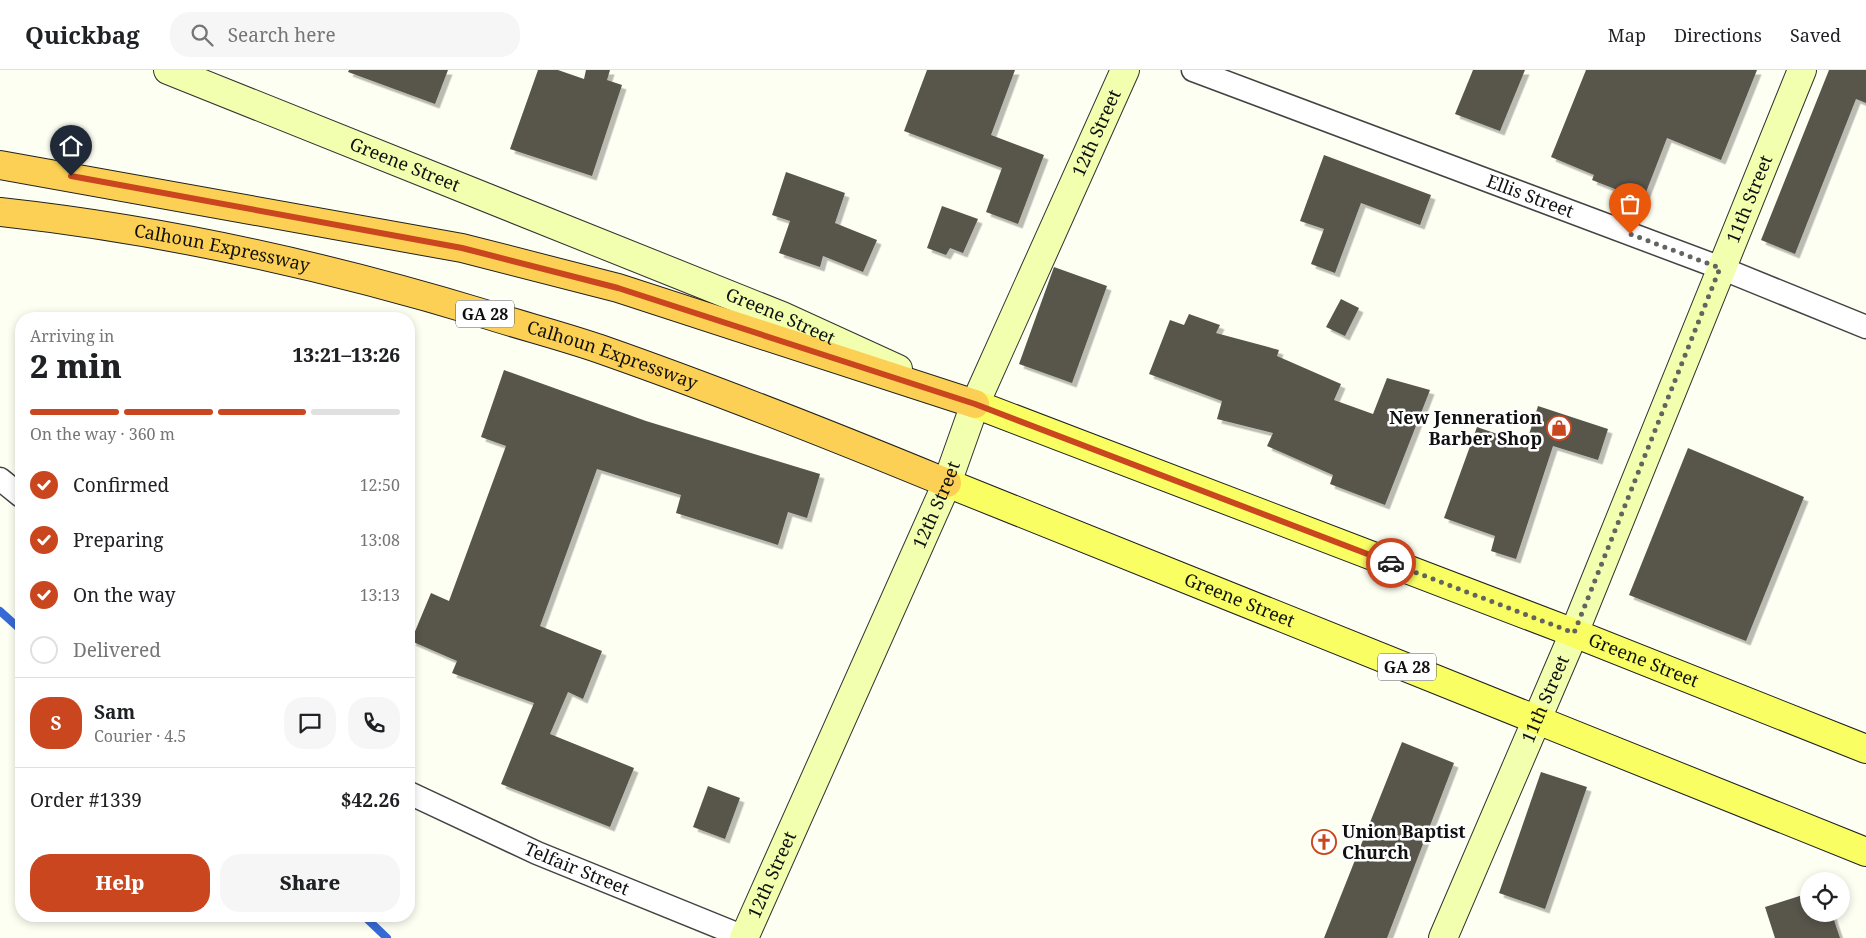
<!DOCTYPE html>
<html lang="en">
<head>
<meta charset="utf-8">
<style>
	:root { --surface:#fff; --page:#f6f6f6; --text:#202124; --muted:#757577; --line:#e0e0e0; --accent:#c9461f }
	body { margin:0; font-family:"Noto Serif",serif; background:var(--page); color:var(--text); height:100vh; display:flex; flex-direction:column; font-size:19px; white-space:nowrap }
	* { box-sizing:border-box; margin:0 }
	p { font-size:16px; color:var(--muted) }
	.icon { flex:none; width:28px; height:28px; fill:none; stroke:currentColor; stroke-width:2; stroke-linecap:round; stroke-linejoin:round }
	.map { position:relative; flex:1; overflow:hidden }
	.side { position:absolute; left:15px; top:242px; width:400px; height:610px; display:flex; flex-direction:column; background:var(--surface); border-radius:20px; box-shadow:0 2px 8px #0003 }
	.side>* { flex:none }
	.fabs { position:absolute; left:1800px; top:802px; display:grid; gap:10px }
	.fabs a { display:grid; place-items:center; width:50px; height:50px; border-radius:50%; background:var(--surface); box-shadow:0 2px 8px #0003; font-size:25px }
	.pin { position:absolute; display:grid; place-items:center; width:42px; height:42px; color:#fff; margin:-51px -21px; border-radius:50% 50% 50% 0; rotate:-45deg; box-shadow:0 0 5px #0007 }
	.pin .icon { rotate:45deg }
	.courier { position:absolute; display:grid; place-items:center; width:50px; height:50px; margin:-25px; border:4px solid #c9461f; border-radius:50%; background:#fff; color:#222; box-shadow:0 1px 6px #0007 }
	.headline em { font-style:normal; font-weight:800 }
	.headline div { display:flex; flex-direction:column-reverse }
	.headline { display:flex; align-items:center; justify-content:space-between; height:85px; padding:0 15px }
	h1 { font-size:32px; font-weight:800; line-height:38px }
	.bar { display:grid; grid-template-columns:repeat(4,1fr); gap:8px 5px; align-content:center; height:60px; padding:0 15px }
	.bar i { height:6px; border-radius:4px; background:var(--line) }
	.bar .active { background:var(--accent) }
	.bar p { grid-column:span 4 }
	.line { display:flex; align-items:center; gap:12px; padding:0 15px; border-top:1px solid var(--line) }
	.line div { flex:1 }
	.round { display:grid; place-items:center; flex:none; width:52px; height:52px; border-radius:20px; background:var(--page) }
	ol { padding:0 15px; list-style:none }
	li { display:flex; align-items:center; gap:15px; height:55px }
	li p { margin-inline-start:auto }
	li .icon { padding:5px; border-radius:50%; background:var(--accent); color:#fff; stroke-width:4 }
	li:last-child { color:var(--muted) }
	li i { width:28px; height:28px; border:2px solid var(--line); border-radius:50% }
	.button { display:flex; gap:10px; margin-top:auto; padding:10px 15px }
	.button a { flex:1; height:58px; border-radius:20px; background:var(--accent); color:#fff; font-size:20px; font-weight:800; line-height:58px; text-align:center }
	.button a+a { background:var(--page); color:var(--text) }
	header { display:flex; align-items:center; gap:30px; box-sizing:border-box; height:70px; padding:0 25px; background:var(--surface); border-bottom:1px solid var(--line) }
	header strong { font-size:24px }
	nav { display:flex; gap:28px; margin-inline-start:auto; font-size:18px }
	.search { width:350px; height:45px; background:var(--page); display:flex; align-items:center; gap:12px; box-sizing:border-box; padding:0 18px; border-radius:20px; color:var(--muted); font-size:19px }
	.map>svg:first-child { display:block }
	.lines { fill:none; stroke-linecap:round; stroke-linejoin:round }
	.stream { stroke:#376ad5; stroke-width:8 }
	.building { fill:#59554b; filter:url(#shadow) }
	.street-casing { stroke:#434343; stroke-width:25 }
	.secondary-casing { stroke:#323232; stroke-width:30 }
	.primary-casing { stroke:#212121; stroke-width:30 }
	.highway-casing { stroke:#212121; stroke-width:30 }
	.street { stroke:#fff; stroke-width:22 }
	.secondary { stroke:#f1ffae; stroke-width:28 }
	.primary { stroke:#f9ff63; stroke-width:28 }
	.highway { stroke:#fcd054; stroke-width:28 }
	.done { stroke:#63645f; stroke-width:5; stroke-dasharray:0 9 }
	.route { stroke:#c9461f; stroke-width:6 }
	.labels { text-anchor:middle; stroke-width:5; stroke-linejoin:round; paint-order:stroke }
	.shield { fill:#fff; stroke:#585858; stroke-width:1 }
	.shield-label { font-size:16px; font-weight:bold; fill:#101010 }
	.street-label { font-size:18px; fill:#101010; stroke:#fff }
	.poi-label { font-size:18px; font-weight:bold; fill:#101010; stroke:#fff; text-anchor:end }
</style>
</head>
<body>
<header>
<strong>Quickbag</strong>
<div class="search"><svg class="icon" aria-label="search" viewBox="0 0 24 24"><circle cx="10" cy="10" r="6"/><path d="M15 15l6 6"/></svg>Search here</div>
<nav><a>Map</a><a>Directions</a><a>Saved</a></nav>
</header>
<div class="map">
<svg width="1866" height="868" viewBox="0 0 1866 868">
	<defs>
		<filter id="shadow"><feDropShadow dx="4.5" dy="4.5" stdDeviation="0" flood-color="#0004"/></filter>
	</defs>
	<rect width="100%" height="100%" fill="#fefff3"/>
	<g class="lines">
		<!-- stream -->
		<g class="stream">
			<path d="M0,541L21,560"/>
			<path d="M364,846L387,868"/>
		</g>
	</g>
	<!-- building -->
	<g class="building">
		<path d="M349,0H448L435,34L348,2Z"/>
		<path d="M538,0H558L584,9L586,0H610L607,10L622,15L592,106L510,79Z"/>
		<path d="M927,0H1015L991,65L1044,85L1018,154L986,142L1002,98L904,61Z"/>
		<path d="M1473,0H1525L1500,61L1455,44Z"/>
		<path d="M1586,0H1757L1721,90L1667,68L1643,130L1592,110L1594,105L1551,87Z"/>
		<path d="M1829,0H1866V33L1856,29L1795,184L1761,170Z"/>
		<path d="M1324,85L1431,125L1420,155L1361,133L1335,203L1311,194L1324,159L1300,151Z"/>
		<path d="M786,102L845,123L835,153L877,170L863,202L823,186L820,197L779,183L790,151L772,145Z"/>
		<path d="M942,136L978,149L963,183L950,178L946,185L927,178Z"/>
		<path d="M1054,197L1107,216L1072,313L1019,294Z"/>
		<path d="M1341,229L1359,238L1345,266L1326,257Z"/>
		<path d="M1189,244L1220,255L1216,263L1279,280L1277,286L1341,314L1334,330L1373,344L1387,308L1430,320L1385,435L1330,414L1333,405L1267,376L1273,363L1217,349L1222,331L1149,304L1170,250L1184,255Z"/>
		<path d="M504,300L646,351L820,404L807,448L788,442L778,475L676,443L681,425L597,399L540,556L602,581L583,629L568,622L550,664L634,698L610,757L501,714L534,633L452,603L457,591L411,571L431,523L449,531L506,376L481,367Z"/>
		<path d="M1538,336L1608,359L1598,390L1553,376L1516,489L1491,481L1495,466L1444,448L1477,357L1526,374Z"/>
		<path d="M1688,378L1804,427L1746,571L1629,525Z"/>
		<path d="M1402,672L1454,693L1387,868H1324Z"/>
		<path d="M1541,702L1587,717L1545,839L1499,823Z"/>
		<path d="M708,716L740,728L725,769L693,757Z"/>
		<path d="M1809,823V844H1832L1840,868H1775L1765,837Z"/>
	</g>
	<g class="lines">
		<defs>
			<g id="street">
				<path id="s1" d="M1193,0L1721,198L1866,257"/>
				<path d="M0,409L21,426"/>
				<path id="s2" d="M409,723L537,783L744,867"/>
			</g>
			<g id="secondary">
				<path id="s3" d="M168,0L782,246L898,299"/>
				<path id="s4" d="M744,868L947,413L975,334L1125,0"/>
				<path id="s5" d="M1443,868L1574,563L1802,0"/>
			</g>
			<g id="primary">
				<path id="s6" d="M975,334L1574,563L1866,679"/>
				<path id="s7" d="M947,413L1866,782"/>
			</g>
			<g id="highway">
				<path d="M0,95L462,178L618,218L975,334"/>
				<path id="s8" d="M0,142C165,160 327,196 485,244C523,256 562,266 600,279C717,320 833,366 947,413"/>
			</g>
		</defs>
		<!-- street casing -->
		<use href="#street" class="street-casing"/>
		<!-- secondary casing -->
		<use href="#secondary" class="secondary-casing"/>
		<!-- primary casing -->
		<use href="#primary" class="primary-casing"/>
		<!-- highway casing -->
		<use href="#highway" class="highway-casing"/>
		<!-- street -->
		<use href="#street" class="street"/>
		<!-- secondary -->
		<use href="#secondary" class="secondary"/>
		<!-- primary -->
		<use href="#primary" class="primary"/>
		<!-- highway -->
		<use href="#highway" class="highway"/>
	</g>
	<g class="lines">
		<!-- done -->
		<path class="done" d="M1391,493L1574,563L1720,198L1630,164"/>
		<!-- route -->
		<path class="route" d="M71,106L462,178L618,218L975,334L1391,493"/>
	</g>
	<!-- icons -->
	<defs>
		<symbol id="shop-ring" viewBox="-11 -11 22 22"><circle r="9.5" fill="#fff" stroke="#c9461f" stroke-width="1.5"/><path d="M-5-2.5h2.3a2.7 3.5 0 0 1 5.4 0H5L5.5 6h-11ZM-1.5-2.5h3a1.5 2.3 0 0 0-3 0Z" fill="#c9461f"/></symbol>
		<symbol id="church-ring" viewBox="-11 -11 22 22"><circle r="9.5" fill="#fff" stroke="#c9461f" stroke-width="1.5"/><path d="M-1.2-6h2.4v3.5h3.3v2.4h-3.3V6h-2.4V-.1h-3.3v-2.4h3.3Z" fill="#c9461f"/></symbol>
	</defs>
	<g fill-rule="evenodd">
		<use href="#shop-ring" x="1545" y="344" width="28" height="28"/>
		<use href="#church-ring" x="1310" y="758" width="28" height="28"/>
	</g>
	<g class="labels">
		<!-- shield labels -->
		<g class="shield">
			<rect x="456" y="230.5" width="58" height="27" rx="4"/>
			<rect x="1378" y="583.5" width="58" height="27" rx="4"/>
		</g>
		<g class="shield-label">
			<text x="485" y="250">GA 28</text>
			<text x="1407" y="603">GA 28</text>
		</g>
		<!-- street labels -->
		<g class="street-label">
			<text dy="6" stroke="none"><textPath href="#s4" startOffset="879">12th Street</textPath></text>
			<text dy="6" stroke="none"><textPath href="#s3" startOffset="255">Greene Street</textPath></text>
			<text dy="6" stroke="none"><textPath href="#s1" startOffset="360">Ellis Street</textPath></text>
			<text dy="6" stroke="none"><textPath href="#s5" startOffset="800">11th Street</textPath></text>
			<text dy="6" stroke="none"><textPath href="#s8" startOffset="225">Calhoun Expressway</textPath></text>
			<text dy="6" stroke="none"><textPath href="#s3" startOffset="660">Greene Street</textPath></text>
			<text dy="6" stroke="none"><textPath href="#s8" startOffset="630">Calhoun Expressway</textPath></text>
			<text dy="6" stroke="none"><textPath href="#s4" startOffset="474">12th Street</textPath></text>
			<text dy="6" stroke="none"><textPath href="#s7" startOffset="315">Greene Street</textPath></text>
			<text dy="6" stroke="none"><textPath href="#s6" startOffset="716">Greene Street</textPath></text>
			<text dy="6" stroke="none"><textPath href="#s5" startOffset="260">11th Street</textPath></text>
			<text dy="6" stroke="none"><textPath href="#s2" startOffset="184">Telfair Street</textPath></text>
			<text dy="6" stroke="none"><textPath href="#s4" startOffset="69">12th Street</textPath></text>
		</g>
		<!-- poi labels -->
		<g class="poi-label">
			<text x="1542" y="354">New Jenneration<tspan x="1542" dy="21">Barber Shop</tspan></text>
			<text x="1342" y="768" text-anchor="start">Union Baptist<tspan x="1342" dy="21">Church</tspan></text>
		</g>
	</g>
</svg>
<div class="fabs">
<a><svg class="icon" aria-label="locate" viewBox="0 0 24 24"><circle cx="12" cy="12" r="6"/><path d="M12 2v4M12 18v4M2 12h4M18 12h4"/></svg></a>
</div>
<div class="pin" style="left:1630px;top:164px;background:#ea580c"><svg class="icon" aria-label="bag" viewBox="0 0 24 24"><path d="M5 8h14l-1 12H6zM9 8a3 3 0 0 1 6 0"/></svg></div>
<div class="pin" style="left:71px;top:106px;background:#1f2937"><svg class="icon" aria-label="home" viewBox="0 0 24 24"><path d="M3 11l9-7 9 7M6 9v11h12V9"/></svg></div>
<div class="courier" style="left:1391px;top:493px"><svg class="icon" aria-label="car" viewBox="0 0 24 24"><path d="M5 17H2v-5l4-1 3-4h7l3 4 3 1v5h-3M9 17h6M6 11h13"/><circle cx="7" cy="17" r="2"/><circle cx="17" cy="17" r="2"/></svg></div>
<section class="side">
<div class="headline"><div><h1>2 min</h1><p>Arriving in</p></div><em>13:21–13:26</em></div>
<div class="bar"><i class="active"></i><i class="active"></i><i class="active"></i><i></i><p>On the way · 360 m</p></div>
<ol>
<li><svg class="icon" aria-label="check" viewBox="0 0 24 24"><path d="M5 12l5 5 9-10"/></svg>Confirmed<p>12:50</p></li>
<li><svg class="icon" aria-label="check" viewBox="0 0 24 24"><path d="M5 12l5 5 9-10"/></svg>Preparing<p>13:08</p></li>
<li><svg class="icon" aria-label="check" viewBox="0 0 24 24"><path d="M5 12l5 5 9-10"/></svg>On the way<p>13:13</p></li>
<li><i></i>Delivered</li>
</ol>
<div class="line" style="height:90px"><b class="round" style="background:var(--accent);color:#fff">S</b><div><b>Sam</b><p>Courier · 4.5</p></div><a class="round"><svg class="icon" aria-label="chat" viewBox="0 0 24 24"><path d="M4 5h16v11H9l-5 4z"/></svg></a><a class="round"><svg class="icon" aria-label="phone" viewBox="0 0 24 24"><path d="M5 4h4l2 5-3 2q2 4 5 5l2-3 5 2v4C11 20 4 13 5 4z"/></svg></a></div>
<div class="line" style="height:65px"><div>Order #1339</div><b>$42.26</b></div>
<div class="button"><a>Help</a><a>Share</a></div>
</section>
</div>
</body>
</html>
